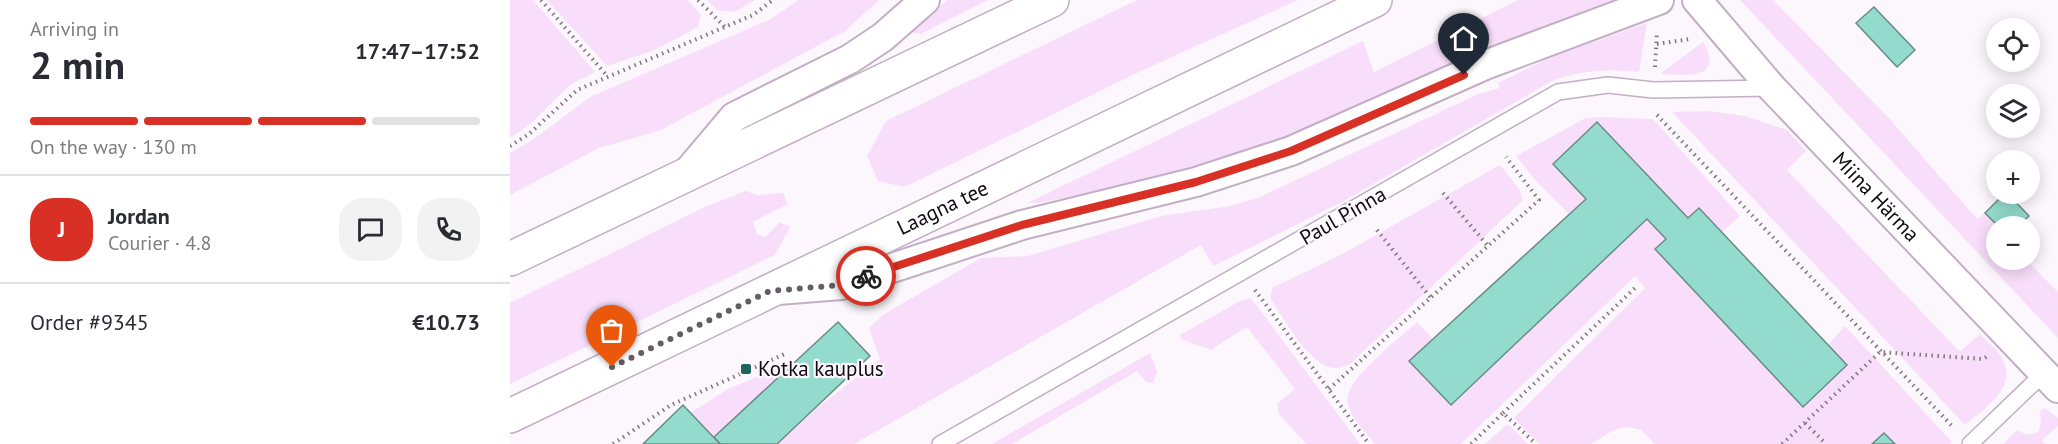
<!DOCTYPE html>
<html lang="en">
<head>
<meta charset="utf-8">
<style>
	:root { --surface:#fff; --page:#f2f2f3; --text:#2b2b33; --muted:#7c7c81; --line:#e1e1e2; --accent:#d93025 }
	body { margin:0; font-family:"PT Sans",sans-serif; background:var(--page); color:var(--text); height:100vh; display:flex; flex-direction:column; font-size:22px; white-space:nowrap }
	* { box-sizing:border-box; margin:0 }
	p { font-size:20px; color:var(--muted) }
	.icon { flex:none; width:33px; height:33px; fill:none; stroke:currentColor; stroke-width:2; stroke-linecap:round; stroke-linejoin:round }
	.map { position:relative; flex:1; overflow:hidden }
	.drawer { display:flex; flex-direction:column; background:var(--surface); width:510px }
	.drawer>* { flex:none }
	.buttons { position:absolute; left:1476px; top:18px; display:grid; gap:12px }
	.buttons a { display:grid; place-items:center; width:54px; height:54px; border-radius:50%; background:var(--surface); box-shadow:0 3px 15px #0003; font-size:30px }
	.pin { position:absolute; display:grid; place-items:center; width:51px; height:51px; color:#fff; margin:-62px -26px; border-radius:50% 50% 50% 0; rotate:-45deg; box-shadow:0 0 6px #0007 }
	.pin .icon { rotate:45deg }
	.courier { position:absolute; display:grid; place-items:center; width:60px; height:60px; margin:-30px; border:4px solid #d93025; border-radius:50%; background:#fff; color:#222; box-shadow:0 2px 8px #0007 }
	.headline em { font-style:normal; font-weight:700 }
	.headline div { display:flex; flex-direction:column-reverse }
	.headline { display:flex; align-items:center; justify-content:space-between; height:102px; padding:0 30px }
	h1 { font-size:39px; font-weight:700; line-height:45px }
	.bar { display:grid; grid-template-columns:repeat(4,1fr); gap:9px 6px; align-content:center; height:72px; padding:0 30px }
	.bar i { height:8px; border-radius:4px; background:var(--line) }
	.bar .selected { background:var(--accent) }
	.bar p { grid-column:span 4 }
	.line { display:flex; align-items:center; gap:15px; padding:0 30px; border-top:2px solid var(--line) }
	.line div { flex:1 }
	.round { display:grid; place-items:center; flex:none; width:63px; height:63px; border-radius:24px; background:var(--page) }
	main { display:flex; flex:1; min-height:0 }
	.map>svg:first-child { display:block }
	.green { fill:#f8defa }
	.building { fill:#93dbcd; stroke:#6a8c85; stroke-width:1.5 }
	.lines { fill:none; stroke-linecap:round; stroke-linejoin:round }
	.service-casing { stroke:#c3aec5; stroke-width:18 }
	.minor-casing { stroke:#c3aec5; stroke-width:32 }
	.primary-casing { stroke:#c3aec5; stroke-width:36 }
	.path { stroke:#7e787e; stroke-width:4; stroke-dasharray:1.5 4.5; stroke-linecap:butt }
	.service { stroke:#fff; stroke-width:15 }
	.minor { stroke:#fff; stroke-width:28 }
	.primary { stroke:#fff; stroke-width:33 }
	.done { stroke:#645d64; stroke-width:6; stroke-dasharray:0 10.8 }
	.route { stroke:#d93025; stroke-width:8 }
	.poi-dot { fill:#1f665c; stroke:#fcf7fc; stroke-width:2 }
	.labels { text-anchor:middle; stroke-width:4.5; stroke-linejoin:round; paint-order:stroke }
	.street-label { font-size:21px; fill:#120a12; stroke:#fcf7fc }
	.poi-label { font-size:21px; fill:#120a12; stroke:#fcf7fc; text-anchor:start }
</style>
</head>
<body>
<main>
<section class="drawer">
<div class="headline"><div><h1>2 min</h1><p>Arriving in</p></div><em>17:47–17:52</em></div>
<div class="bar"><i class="selected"></i><i class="selected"></i><i class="selected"></i><i></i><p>On the way · 130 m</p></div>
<div class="line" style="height:108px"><b class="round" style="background:var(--accent);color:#fff">J</b><div><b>Jordan</b><p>Courier · 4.8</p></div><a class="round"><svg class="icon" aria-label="chat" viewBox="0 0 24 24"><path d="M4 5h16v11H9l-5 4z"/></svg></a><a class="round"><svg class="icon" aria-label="phone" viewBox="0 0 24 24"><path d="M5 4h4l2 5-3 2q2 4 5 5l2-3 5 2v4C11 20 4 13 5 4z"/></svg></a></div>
<div class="line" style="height:78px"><div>Order #9345</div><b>€10.73</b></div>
</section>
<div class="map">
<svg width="1548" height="444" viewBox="0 0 1548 444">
	<rect width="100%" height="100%" fill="#fcf7fc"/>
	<!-- green -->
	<g class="green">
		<path d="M0,0H23L85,72L60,85L20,124L0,138Z"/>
		<path d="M37,0H178L191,15L188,27L145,50L97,66Z"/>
		<path d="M197,0H246L224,12L207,10Z"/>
		<path d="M288,0H369L335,31L151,130L89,148L0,195V153L24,139L80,97L261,19Z"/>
		<path d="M437,0H478L411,34L402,32Z"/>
		<path d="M627,0H788L629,72L395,187L368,181L357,156L376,121Z"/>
		<path d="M1008,0H1108L1028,28L741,154L698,168L528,203H517L853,41L864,72Z"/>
		<path d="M1230,0H1263L1376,115L1467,219L1475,213L1488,226L1486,260H1516L1548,292V338Z"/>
		<path d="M1137,23L1129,72C1097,69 1072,70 1042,81L832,202L703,266L691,245L344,444H268L306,409L370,359L359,328L374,314L471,258L518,256L651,216L720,206L748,198L968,94L990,88L988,83L1041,57Z"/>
		<path d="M1193,42C1216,81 1173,75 1150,74Z"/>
		<path d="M1198,111L1235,116L1277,130L1296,151L1277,170L1447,349L1450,351L1470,334C1477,342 1487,349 1492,358C1509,387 1474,409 1455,425L1162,112Z"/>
		<path d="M1093,117L1143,119L1230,216L1212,232L1178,218L1087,122L1043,164L1076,199L1059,214L1027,182L1006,156L1076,118Z"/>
		<path d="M990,165L1009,189L1013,200L841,363C837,365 831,368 827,368C801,370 773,317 760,298L762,288L836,252Z"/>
		<path d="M236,191L247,195L273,193L278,204L243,222L247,234L255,237L270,222L280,227L265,255L0,384V303L197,206Z"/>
		<path d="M1137,219L1156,239L1145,250L1293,407L1337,366L1318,345L1335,326L1442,442L1439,444H1385L1374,433L1362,444H1145L1131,430L1117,427L1104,430L1081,444H1029L1004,418L1135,288L1125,276L951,444H865C856,432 835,414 838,397C840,376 891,337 907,322L923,339L900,361L942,405Z"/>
		<path d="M740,298L745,303L850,444H796L769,414L767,404L785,389L737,327L701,350L671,339L670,335L730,301Z"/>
		<path d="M640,353L647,372L643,383L636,382L627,371L502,444H482Z"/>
		<path d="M287,360L204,437L180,413L218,389Z"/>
		<path d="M1535,408L1548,418V426L1532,440L1535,444H1493L1507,430L1517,435L1528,432L1531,424L1530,411Z"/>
		<path d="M996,425H999L1018,444H975Z"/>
	</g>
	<!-- building -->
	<g class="building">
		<path d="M1364,7L1405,50L1387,67L1346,23Z"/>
		<path d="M1087,122L1178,218L1189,208L1337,365L1293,407L1145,249L1156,239L1137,219L941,405L899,361L1076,199L1043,164Z"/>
		<path d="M1494,194H1498L1519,216L1508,226H1488L1475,213Z"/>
		<path d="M328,322L360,356L267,444H210L204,437Z"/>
		<path d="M173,405L210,444H133Z"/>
		<path d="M1374,433L1385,444H1362Z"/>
	</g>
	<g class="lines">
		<defs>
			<g id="service">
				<path d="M430,444L1048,92L1098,85L1143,90L1262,88"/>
				<path d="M1460,444L1534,373"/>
			</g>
			<g id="minor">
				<path id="s1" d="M1187,0L1262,88L1548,388"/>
				<path d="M175,175L224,117L340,59L373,37L415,0"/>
				<path d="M268,290L331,285L512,225L686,182L781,151L975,65L1149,0"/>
			</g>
			<g id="primary">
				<path d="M0,259L542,0"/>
				<path id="s2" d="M0,416L865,0"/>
			</g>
		</defs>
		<!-- service casing -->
		<use href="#service" class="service-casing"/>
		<!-- minor casing -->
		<use href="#minor" class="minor-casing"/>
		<!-- primary casing -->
		<use href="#primary" class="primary-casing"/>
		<!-- path -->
		<g class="path">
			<path d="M31,0L98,77"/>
			<path d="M188,0L215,27"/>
			<path d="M1147,44L1180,39"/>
			<path d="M1145,67L1147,32"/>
			<path d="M1147,115L1443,427"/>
			<path d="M0,146L19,134L67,90L243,15L263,0"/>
			<path d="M933,193L978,246"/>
			<path d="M867,230L921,298"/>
			<path d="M745,290L859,444"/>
			<path d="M819,389L1029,200L996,157"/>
			<path d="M993,413L1125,288"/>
			<path d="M1295,423L1316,444"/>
			<path d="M103,444L161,405L277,353"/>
			<path d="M961,444L993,413L1026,444"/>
			<path d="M1272,444L1370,352L1473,359L1478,356"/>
		</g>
		<!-- service -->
		<use href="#service" class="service"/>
		<!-- minor -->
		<use href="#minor" class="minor"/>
		<!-- primary -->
		<use href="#primary" class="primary"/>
	</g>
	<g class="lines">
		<!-- done -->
		<path class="done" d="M102,367L260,291L331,285L356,276"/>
		<!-- route -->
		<path class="route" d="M356,276L512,225L686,182L781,151L954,75"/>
	</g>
	<!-- markers -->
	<rect class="poi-dot" x="230" y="363" width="12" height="12" rx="3"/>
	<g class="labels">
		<!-- street labels -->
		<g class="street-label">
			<text dy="7" stroke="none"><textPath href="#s1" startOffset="266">Miina Härma</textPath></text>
			<text dy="7" stroke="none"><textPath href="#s2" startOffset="480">Laagna tee</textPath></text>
			<text transform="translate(833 216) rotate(-30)" y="7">Paul Pinna</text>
		</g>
		<!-- poi labels -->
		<g class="poi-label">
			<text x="248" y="376">Kotka kauplus</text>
		</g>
	</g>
</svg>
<div class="buttons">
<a><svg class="icon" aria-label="locate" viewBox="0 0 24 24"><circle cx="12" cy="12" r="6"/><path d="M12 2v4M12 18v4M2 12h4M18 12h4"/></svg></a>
<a><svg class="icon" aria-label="layers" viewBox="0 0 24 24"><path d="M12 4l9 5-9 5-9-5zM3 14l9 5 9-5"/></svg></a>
<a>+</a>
<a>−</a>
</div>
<div class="pin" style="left:102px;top:367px;background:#ea580c"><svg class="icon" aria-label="bag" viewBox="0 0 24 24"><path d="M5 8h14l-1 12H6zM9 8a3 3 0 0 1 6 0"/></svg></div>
<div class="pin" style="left:954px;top:75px;background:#1f2937"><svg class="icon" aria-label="home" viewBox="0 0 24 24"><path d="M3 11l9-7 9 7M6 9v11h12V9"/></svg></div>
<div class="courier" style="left:356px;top:276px"><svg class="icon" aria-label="bike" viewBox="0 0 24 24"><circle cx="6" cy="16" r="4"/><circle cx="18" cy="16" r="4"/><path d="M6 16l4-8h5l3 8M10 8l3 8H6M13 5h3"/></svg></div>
</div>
</main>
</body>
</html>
